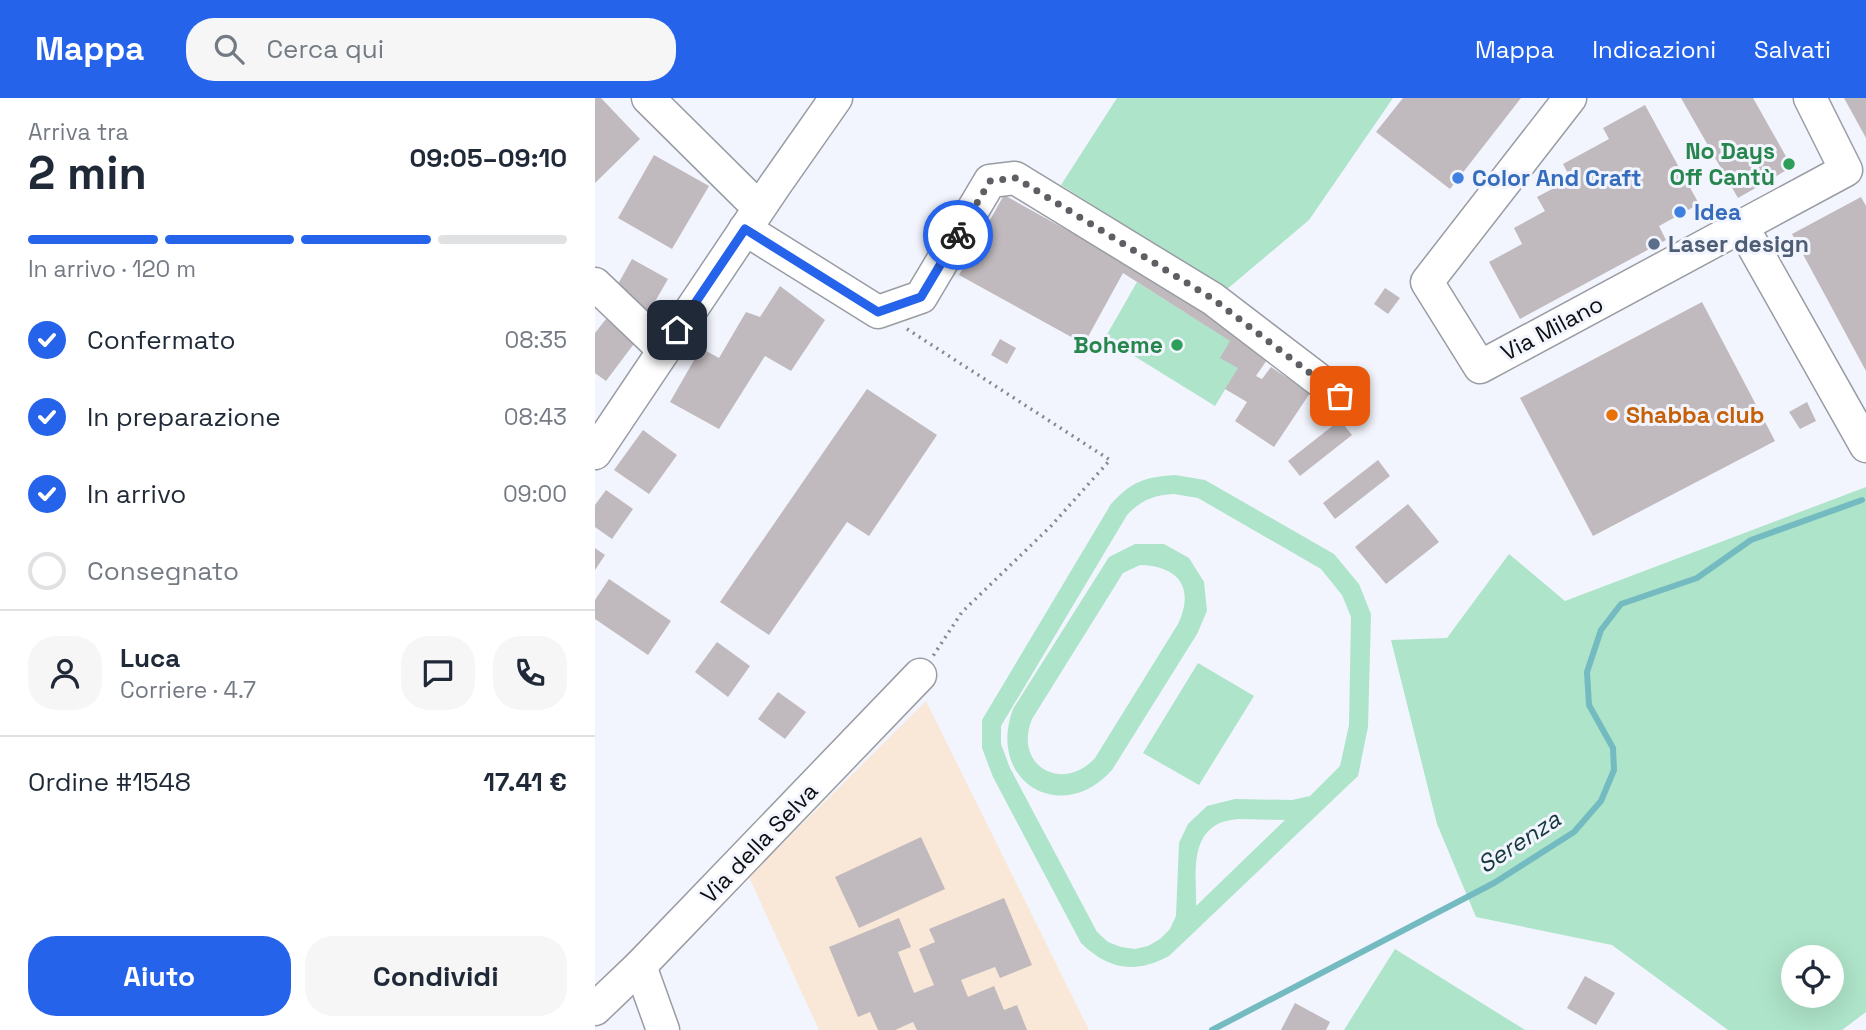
<!DOCTYPE html>
<html lang="it">
<head>
<meta charset="utf-8">
<style>
	:root { --surface:#fff; --page:#f6f6f7; --text:#1f2937; --muted:#747a83; --line:#e0e1e3; --accent:#2563eb }
	body { margin:0; font-family:"Space Grotesk",sans-serif; background:var(--page); color:var(--text); height:100vh; display:flex; flex-direction:column; font-size:26px; white-space:nowrap }
	* { box-sizing:border-box; margin:0 }
	p { font-size:23px; color:var(--muted) }
	.icon { flex:none; width:38px; height:38px; fill:none; stroke:currentColor; stroke-width:2; stroke-linecap:round; stroke-linejoin:round }
	.map { position:relative; flex:1; overflow:hidden }
	.drawer { display:flex; flex-direction:column; background:var(--surface); width:595px }
	.drawer>* { flex:none }
	.fabs { position:absolute; left:1186px; top:847px; display:grid; gap:14px }
	.fabs a { display:grid; place-items:center; width:63px; height:63px; border-radius:50%; background:var(--surface); box-shadow:0 7px 28px #0002; font-size:35px }
	.pin { position:absolute; display:grid; place-items:center; width:60px; height:60px; color:#fff; margin:-30px; border-radius:14px; box-shadow:0 4px 10px #0006 }
	.courier { position:absolute; display:grid; place-items:center; width:70px; height:70px; margin:-35px; border:5px solid #2563eb; border-radius:50%; background:#fff; color:#222; box-shadow:0 2px 9px #0007 }
	.headline em { font-style:normal; font-weight:700 }
	.headline div { display:flex; flex-direction:column-reverse }
	.headline { display:flex; align-items:center; justify-content:space-between; height:119px; padding:0 28px }
	h1 { font-size:46px; font-weight:700; line-height:52px }
	.bar { display:grid; grid-template-columns:repeat(4,1fr); gap:10px 7px; align-content:center; height:84px; padding:0 28px }
	.bar i { height:9px; border-radius:5px; background:var(--line) }
	.bar .current { background:var(--accent) }
	.bar p { grid-column:span 4 }
	.line { display:flex; align-items:center; gap:18px; padding:0 28px; border-top:2px solid var(--line) }
	.line div { flex:1 }
	.round { display:grid; place-items:center; flex:none; width:74px; height:74px; border-radius:28px; background:var(--page) }
	ol { padding:0 28px; list-style:none }
	li { display:flex; align-items:center; gap:21px; height:77px }
	li p { margin-inline-start:auto }
	li .icon { padding:7px; border-radius:50%; background:var(--accent); color:#fff; stroke-width:4 }
	li:last-child { color:var(--muted) }
	li i { width:38px; height:38px; border:4px solid var(--line); border-radius:50% }
	.primary-button { display:flex; gap:14px; margin-top:auto; padding:14px 28px }
	.primary-button a { flex:1; height:80px; border-radius:28px; background:var(--accent); color:#fff; font-size:28px; font-weight:700; line-height:80px; text-align:center }
	.primary-button a+a { background:var(--page); color:var(--text) }
	header { display:flex; align-items:center; gap:42px; box-sizing:border-box; height:98px; padding:0 35px; background:var(--accent); color:#fff }
	header strong { font-size:33px }
	nav { display:flex; gap:38px; margin-inline-start:auto; font-size:24px }
	.search { width:490px; height:63px; background:var(--page); display:flex; align-items:center; gap:18px; box-sizing:border-box; padding:0 24px; border-radius:28px; color:var(--muted); font-size:26px }
	main { display:flex; flex:1; min-height:0 }
	.map>svg:first-child { display:block }
	.education { fill:#f9e8d7 }
	.green { fill:#aee4c9; fill-rule:evenodd }
	.lines { fill:none; stroke-linecap:round; stroke-linejoin:round }
	.stream { stroke:#73bbc1; stroke-width:6 }
	.building { fill:#c0b9bd }
	.minor-casing { stroke:#999ca3; stroke-width:35 }
	.path { stroke:#85878c; stroke-width:3.5; stroke-dasharray:2 5; stroke-linecap:butt }
	.minor { stroke:#fff; stroke-width:32 }
	.done { stroke:#5d5f63; stroke-width:7; stroke-dasharray:0 12.6 }
	.route { stroke:#2563eb; stroke-width:9 }
	.leisure-dot { fill:#2e9e5b; stroke:#f2f5fd; stroke-width:2.5 }
	.shop-dot { fill:#3f7fe0; stroke:#f2f5fd; stroke-width:2.5 }
	.service-dot { fill:#5c6f8a; stroke:#f2f5fd; stroke-width:2.5 }
	.food-dot { fill:#e8710a; stroke:#f2f5fd; stroke-width:2.5 }
	.labels { text-anchor:middle; stroke-width:6; stroke-linejoin:round; paint-order:stroke }
	.leisure-label { font-size:23px; font-weight:bold; fill:#27864d; stroke:#f2f5fd; text-anchor:end }
	.shop-label { font-size:23px; font-weight:bold; fill:#366cbe; stroke:#f2f5fd; text-anchor:start }
	.service-label { font-size:23px; font-weight:bold; fill:#4e5e75; stroke:#f2f5fd; text-anchor:start }
	.street-label { font-size:23px; fill:#0d0e10; stroke:#f2f5fd }
	.food-label { font-size:23px; font-weight:bold; fill:#c56008; stroke:#f2f5fd; text-anchor:start }
	.water-label { font-size:24px; font-style:italic; fill:#14383b; stroke:#f2f5fd }
</style>
</head>
<body>
<header>
<strong>Mappa</strong>
<div class="search"><svg class="icon" aria-label="search" viewBox="0 0 24 24"><circle cx="10" cy="10" r="6"/><path d="M15 15l6 6"/></svg>Cerca qui</div>
<nav><a>Mappa</a><a>Indicazioni</a><a>Salvati</a></nav>
</header>
<main>
<section class="drawer">
<div class="headline"><div><h1>2 min</h1><p>Arriva tra</p></div><em>09:05–09:10</em></div>
<div class="bar"><i class="current"></i><i class="current"></i><i class="current"></i><i></i><p>In arrivo · 120 m</p></div>
<ol>
<li><svg class="icon" aria-label="check" viewBox="0 0 24 24"><path d="M5 12l5 5 9-10"/></svg>Confermato<p>08:35</p></li>
<li><svg class="icon" aria-label="check" viewBox="0 0 24 24"><path d="M5 12l5 5 9-10"/></svg>In preparazione<p>08:43</p></li>
<li><svg class="icon" aria-label="check" viewBox="0 0 24 24"><path d="M5 12l5 5 9-10"/></svg>In arrivo<p>09:00</p></li>
<li><i></i>Consegnato</li>
</ol>
<div class="line" style="height:126px"><a class="round"><svg class="icon" aria-label="person" viewBox="0 0 24 24"><circle cx="12" cy="8" r="4"/><path d="M4 21q1-7 8-7t8 7"/></svg></a><div><b>Luca</b><p>Corriere · 4.7</p></div><a class="round"><svg class="icon" aria-label="chat" viewBox="0 0 24 24"><path d="M4 5h16v11H9l-5 4z"/></svg></a><a class="round"><svg class="icon" aria-label="phone" viewBox="0 0 24 24"><path d="M5 4h4l2 5-3 2q2 4 5 5l2-3 5 2v4C11 20 4 13 5 4z"/></svg></a></div>
<div class="line" style="height:91px"><div>Ordine #1548</div><b>17.41 €</b></div>
<div class="primary-button"><a>Aiuto</a><a>Condividi</a></div>
</section>
<div class="map">
<svg width="1271" height="932" viewBox="0 0 1271 932">
	<rect width="100%" height="100%" fill="#f2f5fd"/>
	<!-- education -->
	<path class="education" d="M331,603L494,932H224L154,779Z"/>
	<!-- green -->
	<g class="green">
		<path d="M522,0H798L714,122L631,192L466,87Z"/>
		<path d="M542,184L653,254L620,308L510,240Z"/>
		<path d="M580,377L610,382L739,456L764,486L776,516L773,629L763,678L574,858C540,876 514,872 486,845L398,679L387,650V622L516,406C537,383 550,379 580,377ZM579,396L603,400L726,471L747,497L756,519L754,627L745,668L715,698L697,702L640,701L612,708L593,726L584,745L581,818L575,831L565,841L553,848L540,851L526,849L513,844L502,834L415,670L406,646V628L532,417C546,402 559,397 579,396ZM643,721L690,722L601,808C602,782 594,743 621,727C627,723 636,722 643,721Z"/>
		<path d="M1271,389V914L1247,932H1133L1017,847L881,819L842,726L796,542L852,540L914,456L970,503ZM1199,859H1237V898H1199Z"/>
		<path d="M540,446H569L594,460L609,484L612,513L602,536L517,672C466,729 391,683 418,611L514,459ZM545,467C584,468 600,490 583,526L500,660C467,696 418,667 437,621L528,475Z"/>
		<path d="M603,565L659,598L604,687L548,655Z"/>
		<path d="M800,851L930,932H749Z"/>
	</g>
	<g class="lines">
		<!-- stream -->
		<path class="stream" d="M617,932L899,785L979,734L1006,703L1019,672L1018,650L994,607L992,574L1006,532L1026,506L1102,480L1156,442L1267,402"/>
	</g>
	<!-- building -->
	<g class="building">
		<path d="M0,0H6L45,41L0,85Z"/>
		<path d="M808,0H926L855,91L781,34Z"/>
		<path d="M1086,0H1158L1197,69L1143,100Z"/>
		<path d="M1249,0H1271V40Z"/>
		<path d="M1050,7L1104,106L1064,128L1071,142L925,221L894,164L927,146L919,130L950,113L942,99L976,81L968,66L1014,41L1008,30Z"/>
		<path d="M59,57L114,88L77,151L23,120Z"/>
		<path d="M409,97L533,166L676,256L661,278L667,281L676,269L715,295L679,349L640,323L652,304L630,291L643,270L625,260L635,243L528,175L489,246L364,177Z"/>
		<path d="M1266,99L1271,108V273L1197,136Z"/>
		<path d="M37,161L73,181L54,214L18,195Z"/>
		<path d="M185,188L230,222L196,273L170,258L124,331L75,304L106,250L124,260L151,214L165,219Z"/>
		<path d="M790,190L805,200L793,216L779,206Z"/>
		<path d="M1107,204L1180,343L998,438L925,300Z"/>
		<path d="M11,221L41,243L11,283L0,275V235Z"/>
		<path d="M405,241L421,250L412,266L396,257Z"/>
		<path d="M272,291L342,337L274,438L252,424L174,537L125,504Z"/>
		<path d="M1212,304L1221,323L1205,331L1194,314Z"/>
		<path d="M745,322L757,337L705,378L693,363Z"/>
		<path d="M48,332L82,357L54,396L19,372Z"/>
		<path d="M783,362L795,378L740,421L728,405Z"/>
		<path d="M11,392L38,411L17,441L0,429V407Z"/>
		<path d="M813,406L844,444L791,486L760,449Z"/>
		<path d="M0,450L10,457L0,472Z"/>
		<path d="M14,481L76,523L53,557L0,521V502Z"/>
		<path d="M122,544L155,568L133,599L100,574Z"/>
		<path d="M183,594L211,614L190,641L163,621Z"/>
		<path d="M326,739L350,791L264,830L240,779Z"/>
		<path d="M409,800L437,867L405,880L400,869L366,882L373,899L399,888L409,912L422,907L432,932H322L318,924L300,932H283L275,914L263,919L234,849L304,820L316,849L303,854L319,895L339,887L324,851L340,844L334,831Z"/>
		<path d="M990,878L1020,895L1001,927L972,910Z"/>
		<path d="M700,905L735,924L731,932H686Z"/>
	</g>
	<g class="lines">
		<defs>
			<g id="minor">
				<path d="M53,0L164,110"/>
				<path d="M975,0L832,184L885,269L1251,72L1215,0"/>
				<path d="M1147,128L1271,348"/>
				<path d="M150,131L283,214L326,199L395,83L420,80L618,201L745,298"/>
				<path d="M0,186L69,252"/>
				<path d="M0,355L180,87L241,0"/>
				<path d="M45,868L68,932"/>
				<path d="M0,911L45,868L325,577"/>
			</g>
		</defs>
		<!-- minor casing -->
		<use href="#minor" class="minor-casing"/>
		<!-- path -->
		<path class="path" d="M312,231L515,362L456,428L367,514L338,558"/>
		<!-- minor -->
		<use href="#minor" class="minor"/>
	</g>
	<g class="lines">
		<!-- done -->
		<path class="done" d="M363,137L395,83L421,80L618,201L745,298"/>
		<!-- route -->
		<path class="route" d="M82,232L150,131L283,214L326,199L363,137"/>
	</g>
	<!-- markers -->
	<g class="leisure-dot">
		<circle cx="1194" cy="66" r="7"/>
		<circle cx="582" cy="247" r="7"/>
	</g>
	<g class="shop-dot">
		<circle cx="863" cy="80" r="7"/>
		<circle cx="1085" cy="114" r="7"/>
	</g>
	<circle class="service-dot" cx="1059" cy="146" r="7"/>
	<circle class="food-dot" cx="1017" cy="317" r="7"/>
	<g class="labels">
		<!-- leisure labels -->
		<g class="leisure-label">
			<text x="1180" y="61">No Days<tspan x="1180" dy="26">Off Cantù</tspan></text>
			<text x="568" y="255">Boheme</text>
		</g>
		<!-- shop labels -->
		<g class="shop-label">
			<text x="877" y="88">Color And Craft</text>
			<text x="1099" y="122">Idea</text>
		</g>
		<!-- service labels -->
		<g class="service-label">
			<text x="1073" y="154">Laser design</text>
		</g>
		<!-- street labels -->
		<g class="street-label">
			<text transform="translate(957 230) rotate(-28)" y="8">Via Milano</text>
			<text transform="translate(164 745) rotate(-46)" y="8">Via della Selva</text>
		</g>
		<!-- food labels -->
		<g class="food-label">
			<text x="1031" y="325">Shabba club</text>
		</g>
		<!-- water labels -->
		<g class="water-label">
			<text transform="translate(924 744) rotate(-33)" y="8">Serenza</text>
		</g>
	</g>
</svg>
<div class="fabs">
<a><svg class="icon" aria-label="locate" viewBox="0 0 24 24"><circle cx="12" cy="12" r="6"/><path d="M12 2v4M12 18v4M2 12h4M18 12h4"/></svg></a>
</div>
<div class="pin" style="left:745px;top:298px;background:#ea580c"><svg class="icon" aria-label="bag" viewBox="0 0 24 24"><path d="M5 8h14l-1 12H6zM9 8a3 3 0 0 1 6 0"/></svg></div>
<div class="pin" style="left:82px;top:232px;background:#1f2937"><svg class="icon" aria-label="home" viewBox="0 0 24 24"><path d="M3 11l9-7 9 7M6 9v11h12V9"/></svg></div>
<div class="courier" style="left:363px;top:137px"><svg class="icon" aria-label="bike" viewBox="0 0 24 24"><circle cx="6" cy="16" r="4"/><circle cx="18" cy="16" r="4"/><path d="M6 16l4-8h5l3 8M10 8l3 8H6M13 5h3"/></svg></div>
</div>
</main>
</body>
</html>
